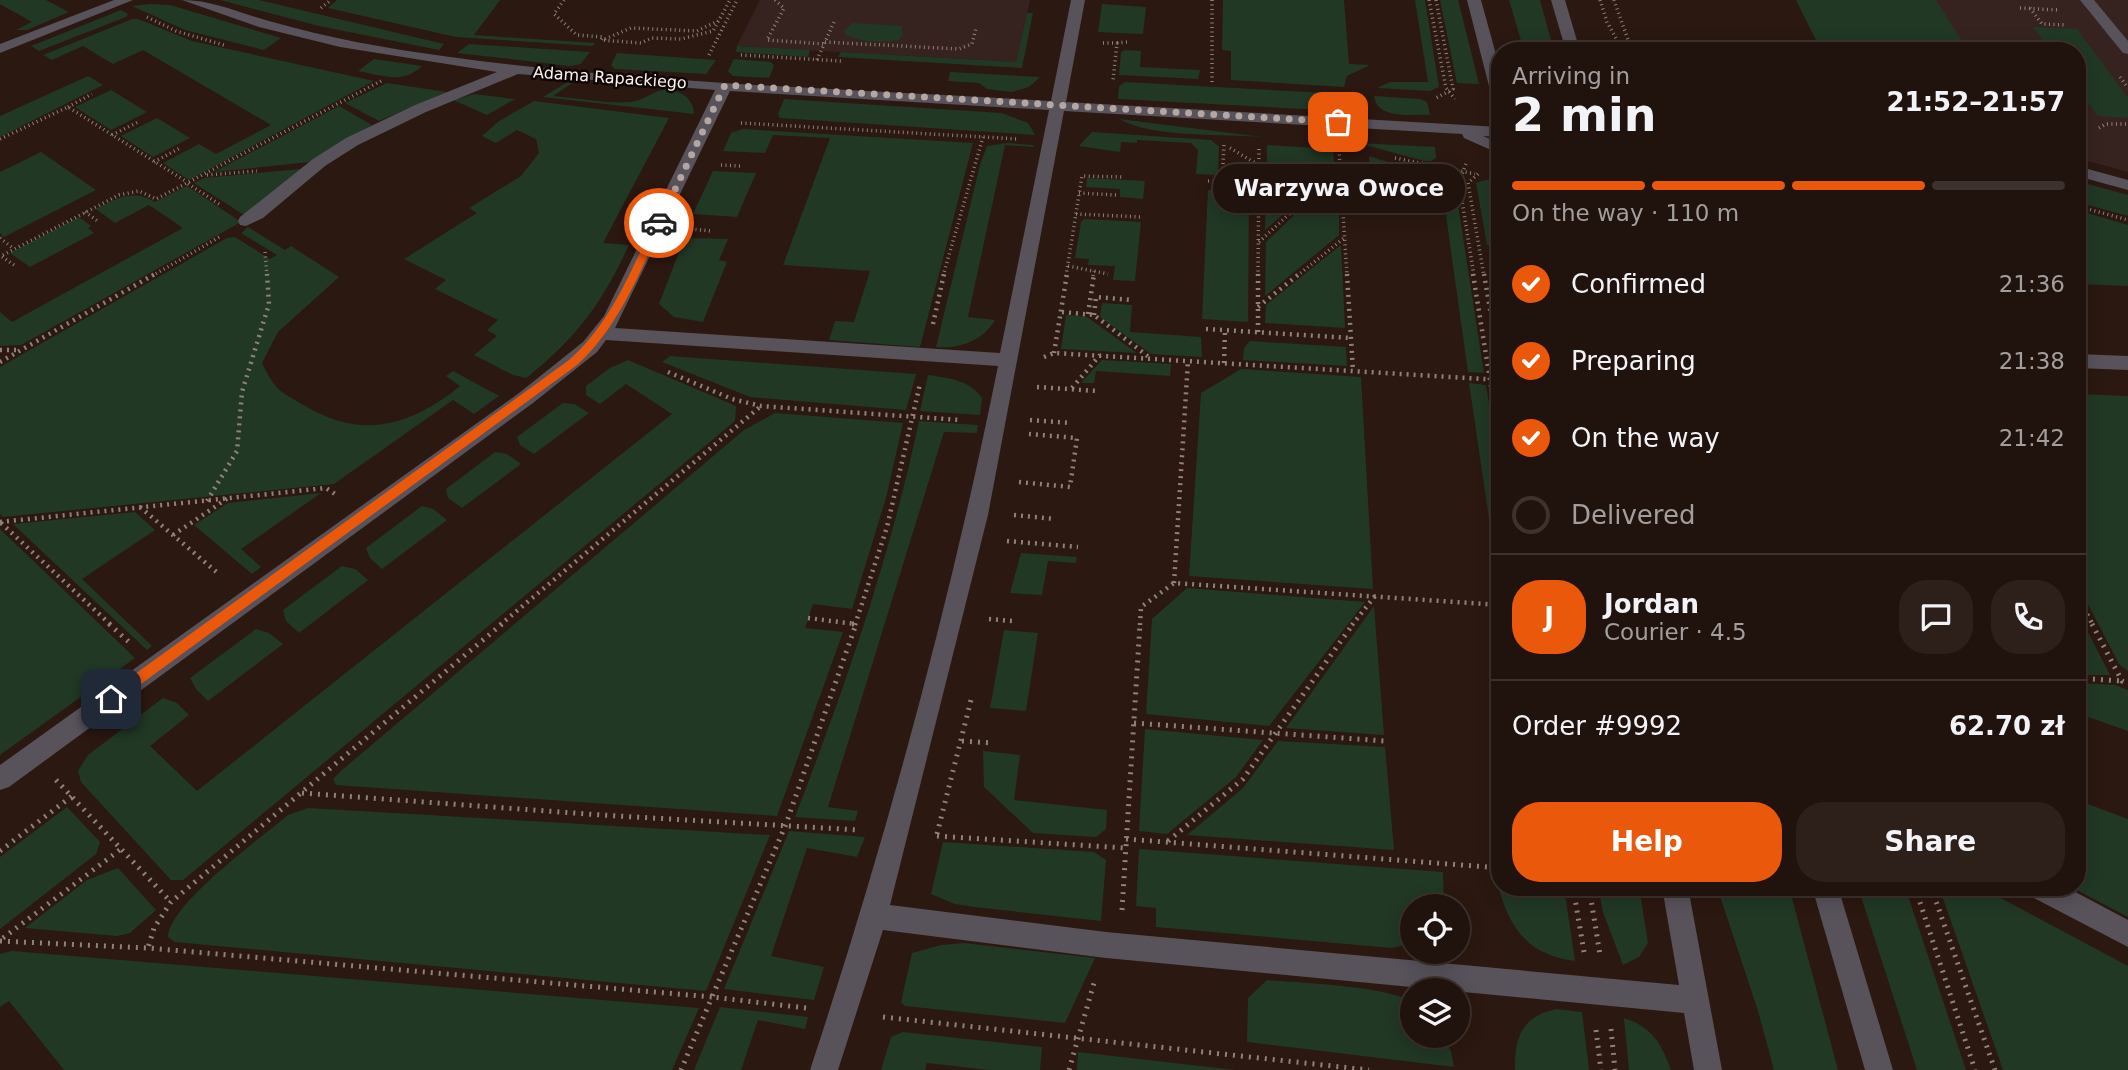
<!DOCTYPE html>
<html lang="en">
<head>
<meta charset="utf-8">
<style>
	:root { --surface:#20120c; --page:#2d201a; --text:#f1f3f6; --muted:#a29e9d; --line:#3d322d; --accent:#ea580c }
	body { margin:0; font-family:"DejaVu Sans",sans-serif; background:var(--page); color:var(--text); height:100vh; display:flex; flex-direction:column; font-size:26px; white-space:nowrap }
	* { box-sizing:border-box; margin:0 }
	p { font-size:23px; color:var(--muted) }
	.icon { flex:none; width:38px; height:38px; fill:none; stroke:currentColor; stroke-width:2; stroke-linecap:round; stroke-linejoin:round }
	.map { position:relative; flex:1; overflow:hidden }
	.side { position:absolute; left:1491px; top:42px; width:595px; height:854px; display:flex; flex-direction:column; background:var(--surface); border-radius:28px; box-shadow:0 4px 18px #0003,0 0 0 2px var(--line) }
	.side>* { flex:none }
	.buttons { position:absolute; left:1400px; top:894px; display:grid; gap:14px }
	.buttons a { display:grid; place-items:center; width:70px; height:70px; border-radius:50%; background:var(--surface); box-shadow:0 4px 18px #0003,0 0 0 2px var(--line); font-size:35px }
	.pin { position:absolute; display:grid; place-items:center; width:60px; height:60px; color:#fff; margin:-30px; border-radius:14px; box-shadow:0 4px 10px #0006 }
	.courier { position:absolute; display:grid; place-items:center; width:70px; height:70px; margin:-35px; border:5px solid #ea580c; border-radius:50%; background:#fff; color:#222; box-shadow:0 2px 9px #0007 }
	.bubble { position:absolute; height:49px; border-radius:24px; background:var(--surface); box-shadow:0 4px 18px #0003,0 0 0 2px var(--line); font-size:23px; font-weight:700; line-height:49px; text-align:center }
	.headline em { font-style:normal; font-weight:700 }
	.headline div { display:flex; flex-direction:column-reverse }
	.headline { display:flex; align-items:center; justify-content:space-between; height:119px; padding:0 21px }
	h1 { font-size:46px; font-weight:700; line-height:52px }
	.bar { display:grid; grid-template-columns:repeat(4,1fr); gap:10px 7px; align-content:center; height:84px; padding:0 21px }
	.bar i { height:9px; border-radius:5px; background:var(--line) }
	.bar .current { background:var(--accent) }
	.bar p { grid-column:span 4 }
	.line { display:flex; align-items:center; gap:18px; padding:0 21px; border-top:2px solid var(--line) }
	.line div { flex:1 }
	.round { display:grid; place-items:center; flex:none; width:74px; height:74px; border-radius:28px; background:var(--page) }
	ol { padding:0 21px; list-style:none }
	li { display:flex; align-items:center; gap:21px; height:77px }
	li p { margin-inline-start:auto }
	li .icon { padding:7px; border-radius:50%; background:var(--accent); color:#fff; stroke-width:4 }
	li:last-child { color:var(--muted) }
	li i { width:38px; height:38px; border:4px solid var(--line); border-radius:50% }
	.primary-button { display:flex; gap:14px; margin-top:auto; padding:14px 21px }
	.primary-button a { flex:1; height:80px; border-radius:28px; background:var(--accent); color:#fff; font-size:28px; font-weight:700; line-height:80px; text-align:center }
	.primary-button a+a { background:var(--page); color:var(--text) }
	.map>svg:first-child { display:block }
	.education { fill:#362320 }
	.green { fill:#213825 }
	.lines { fill:none; stroke-linecap:round; stroke-linejoin:round }
	.path-far2 { stroke:#90817b; stroke-width:3.5; stroke-dasharray:1 3.5; stroke-linecap:butt }
	.path-far1 { stroke:#90817b; stroke-width:4.5; stroke-dasharray:2 5; stroke-linecap:butt }
	.path { stroke:#90817b; stroke-width:5; stroke-dasharray:2 6; stroke-linecap:butt }
	.minor { fill:#58525a; fill-rule:evenodd }
	.route { fill:#ea580c }
	.done { stroke:#b4a6a0; stroke-width:7; stroke-dasharray:0 12.6 }
	.labels { text-anchor:middle; stroke-width:5; stroke-linejoin:round; paint-order:stroke }
	.far-street-label { font-size:16px; fill:#fef2ee; stroke:#0e0604 }
</style>
</head>
<body>
<div class="map">
<svg width="2128" height="1070" viewBox="0 0 2128 1070">
	<rect width="100%" height="100%" fill="#2b1810"/>
	<!-- education -->
	<g class="education">
		<path d="M760,0H1030L1016,62L737,46Z"/>
		<path d="M1872,0H2128V172L2077,158V51H1904Z"/>
	</g>
	<!-- green -->
	<g class="green">
		<path d="M0,0H46L69,12L27,30H16L32,22L0,4Z"/>
		<path d="M220,0H259L444,44L439,50L319,26Z"/>
		<path d="M337,0H500L474,35L595,43L593,46L456,37L328,8Z"/>
		<path d="M1223,0H1344L1349,64L1370,65L1347,76L1344,87L1231,80V51L1222,50Z"/>
		<path d="M1415,0H1425L1439,87L1430,91L1377,88L1390,82H1428Z"/>
		<path d="M1440,0H1458L1479,84L1457,83Z"/>
		<path d="M1509,0H1540L1554,51H1524Z"/>
		<path d="M1796,0H1936L1968,51H1794L1789,40L1817,42Z"/>
		<path d="M149,4L170,5L281,38L264,50L185,30L132,6Z"/>
		<path d="M1102,4L1146,7L1143,34L1098,32Z"/>
		<path d="M121,10L128,14L126,17L39,51L31,46Z"/>
		<path d="M1027,13H1033L1022,68L838,57L841,52L1016,62Z"/>
		<path d="M132,19H138L192,41L374,81L189,180L163,163L199,144L216,154L271,125L143,50L113,64L83,46L52,60L43,55Z"/>
		<path d="M853,23L902,26L903,35L899,40C881,43 863,43 846,35L844,31Z"/>
		<path d="M2033,27L2077,29L2128,98V118L2098,116L2077,87V51H2051Z"/>
		<path d="M469,44L590,52L581,64L570,66L457,53Z"/>
		<path d="M737,46L810,50L808,57L736,52Z"/>
		<path d="M1125,50L1141,51L1140,67L1200,70L1198,79L1119,75L1121,52Z"/>
		<path d="M617,53L716,60L706,74L615,69L611,65Z"/>
		<path d="M374,59L422,66C402,85 383,75 358,71Z"/>
		<path d="M734,59L771,62L774,66L769,78L733,76L728,71Z"/>
		<path d="M950,72L1040,77L1029,87L1012,92L987,89L979,83L948,81Z"/>
		<path d="M88,76L103,85L0,137V116Z"/>
		<path d="M1125,82L1343,94L1337,106L1321,110L1118,99L1119,86Z"/>
		<path d="M387,83L447,92L379,121L345,103Z"/>
		<path d="M566,83H572L553,96C576,98 609,104 631,102C642,101 652,92 663,90C678,88 694,98 694,114L543,97Z"/>
		<path d="M111,90L147,112L111,130L75,107Z"/>
		<path d="M474,94L515,99L487,115L453,100Z"/>
		<path d="M1374,96L1420,99L1427,102L1430,115C1412,114 1377,120 1374,96Z"/>
		<path d="M784,99L1002,113L1028,123L1035,135L780,118L778,114Z"/>
		<path d="M534,101L669,118L603,243L629,245C602,303 577,338 526,378L513,375L474,355L497,336L487,330L498,320L435,289L446,280L404,259L477,213L469,208L521,176L539,153L536,139L517,130L496,143L482,136L499,121Z"/>
		<path d="M339,106L372,125L310,162L214,172Z"/>
		<path d="M157,118L190,138L153,157L121,136Z"/>
		<path d="M1119,119L1263,137C1222,134 1153,138 1119,119Z"/>
		<path d="M743,129L973,143L920,347L829,340L835,321L854,322L870,271L783,265L830,138L773,135L765,153L723,151L731,133Z"/>
		<path d="M1092,132L1211,140L1219,147L1218,175L1196,174L1198,150L1191,143L1137,140V143L1121,142L1120,152L1079,146Z"/>
		<path d="M1007,143L1034,145L1033,147L1005,145L968,317L995,320C983,341 959,349 936,347L980,165L987,146Z"/>
		<path d="M1358,143L1435,147L1436,158L1431,161H1424Z"/>
		<path d="M1267,145L1333,149L1336,184L1291,180L1267,166Z"/>
		<path d="M41,152L96,190L4,237L0,233V172Z"/>
		<path d="M1369,156L1416,171L1445,174L1454,179L1484,373L1468,372L1441,180L1371,176Z"/>
		<path d="M301,169L244,215L194,183L204,178Z"/>
		<path d="M713,171L756,173L737,217L693,214Z"/>
		<path d="M1087,178L1145,181L1143,199L1120,197V189L1086,187Z"/>
		<path d="M1486,180H1497L1492,246L1487,245L1476,183Z"/>
		<path d="M2077,181L2128,195V216L2077,202Z"/>
		<path d="M187,186L241,222L21,345L0,346V312L12,322L183,228L149,205L115,223L96,209C118,198 132,189 155,202Z"/>
		<path d="M1208,190L1249,192L1248,322L1202,319Z"/>
		<path d="M1266,193L1305,195L1265,230Z"/>
		<path d="M1314,196V213L1339,215V235L1265,296L1266,242Z"/>
		<path d="M2077,210L2128,225V286L2077,284Z"/>
		<path d="M79,217L91,226L88,228L94,233L30,267L10,253Z"/>
		<path d="M1084,219L1141,222L1135,281L1113,280L1115,266L1088,265L1089,259L1075,258L1081,222Z"/>
		<path d="M248,227L285,250L291,246L339,277L278,332L262,363C276,392 280,391 307,407C363,440 412,425 460,386L446,376L453,371L499,396L474,414L453,400L334,484L3,517L0,514V367L227,238L235,237L270,259L277,255L241,233Z"/>
		<path d="M688,238L728,239L719,260L727,262L703,322L674,317L659,304L684,239Z"/>
		<path d="M1341,245L1345,328L1265,323L1266,305Z"/>
		<path d="M1102,303L1132,305L1130,332L1201,337L1202,357L1151,354L1100,317Z"/>
		<path d="M1066,315L1087,317L1137,353L1061,349Z"/>
		<path d="M1250,341L1346,347L1347,366L1243,360L1244,348Z"/>
		<path d="M670,356L916,374L906,410L750,397L662,362Z"/>
		<path d="M628,360L736,406L735,421L183,880H171L81,782L78,771L88,755L163,698L177,703L189,715L150,746L197,791L672,414L626,384L600,404L586,395V386L610,368Z"/>
		<path d="M1102,360L1171,364L1170,376L1096,371L1094,383H1081Z"/>
		<path d="M1241,369L1361,377L1373,589L1189,576L1201,393Z"/>
		<path d="M928,375C948,378 970,380 982,398L980,415L920,411Z"/>
		<path d="M1469,383L1486,385L1500,471V593Z"/>
		<path d="M2077,394L2128,396V671L2119,664L2077,583Z"/>
		<path d="M563,403L574,404L589,413L534,454L520,445L517,437Z"/>
		<path d="M775,413L903,423L886,498L852,609L813,604L805,628L843,632L777,816L336,785L333,779L342,770L744,430Z"/>
		<path d="M919,421L978,425L977,433L944,432L828,807L858,811L855,821L795,817C845,687 890,558 919,421Z"/>
		<path d="M495,452L507,454L521,464L462,508L448,498L446,489Z"/>
		<path d="M321,493L241,549L261,567L252,574L194,525L228,503Z"/>
		<path d="M422,506L433,509L447,520L382,569L370,558L366,548Z"/>
		<path d="M135,512L155,530L82,579L152,646L147,650L13,524Z"/>
		<path d="M0,529L135,658L0,755Z"/>
		<path d="M1021,553L1077,557L1076,563L1048,561L1042,595L1010,593Z"/>
		<path d="M342,566L355,569L368,580L299,633L286,621L283,610Z"/>
		<path d="M1187,588L1365,602L1269,726L1146,714L1152,619Z"/>
		<path d="M1374,606L1384,735L1286,728Z"/>
		<path d="M2077,611L2110,675H2087L2077,654Z"/>
		<path d="M256,629L269,633L283,644L208,701L196,689L190,678Z"/>
		<path d="M1004,630L1038,633L1026,711L990,708Z"/>
		<path d="M2077,683L2115,685L2128,690V731L2077,713Z"/>
		<path d="M1145,729L1263,740L1236,777L1167,834L1139,831Z"/>
		<path d="M1278,741L1385,747L1394,850L1187,835L1243,788Z"/>
		<path d="M983,751L1020,755L1014,800L1107,810L1106,829L1096,837L1033,833L984,787Z"/>
		<path d="M2077,800L2128,819V917L2071,887H2077Z"/>
		<path d="M67,807L100,842L96,854L0,929V857Z"/>
		<path d="M308,808L770,835L706,991L175,942L168,937C169,904 261,838 288,815Z"/>
		<path d="M789,831L865,837L857,857L807,848L771,956L824,967L814,1000L724,989Z"/>
		<path d="M943,842L1094,852L1106,860L1101,921L974,907L955,904L931,894Z"/>
		<path d="M1139,849L1443,872L1444,906H1412V943L1392,948L1156,927V908L1136,906Z"/>
		<path d="M118,868L156,910L130,933L117,936L25,928L87,880Z"/>
		<path d="M1496,878H1500V887H1564L1575,961C1525,955 1507,924 1496,878Z"/>
		<path d="M1598,887H1639L1648,943L1639,957L1623,965L1603,912Z"/>
		<path d="M1717,887H1789L1838,1070H1774L1758,1011Z"/>
		<path d="M1858,887H1905L1966,1070H1917Z"/>
		<path d="M1939,887H1980L2128,966V1070H2003Z"/>
		<path d="M964,943L1095,958L1065,1023L905,1006L901,1002L912,953L941,945Z"/>
		<path d="M12,951L699,1008L672,1070H64L9,1001L0,1007V954Z"/>
		<path d="M1267,980C1300,983 1388,986 1412,1002V1036H1442L1451,1051L1454,1067L1247,1042L1248,998Z"/>
		<path d="M720,1007L808,1017L805,1029L758,1020L741,1070H694Z"/>
		<path d="M1556,1009L1582,1012L1589,1070H1515C1514,1038 1522,1016 1556,1009Z"/>
		<path d="M1624,1018C1652,1027 1661,1043 1671,1070H1629Z"/>
		<path d="M903,1032L1042,1047L1040,1070H990L927,1063L925,1070H881L891,1037Z"/>
		<path d="M1078,1052L1235,1070H1077Z"/>
	</g>
	<g class="lines">
		<!-- path-far2 -->
		<g class="path-far2">
			<path d="M564,0L554,14L577,35L603,37L601,40L641,43L652,38L681,39L713,31L730,0"/>
			<path d="M775,0L784,8L767,40L824,44"/>
			<path d="M1212,0V83"/>
			<path d="M1429,0L1446,88L1455,99"/>
			<path d="M1436,0L1453,89L1436,98"/>
			<path d="M1600,0L1607,22L1623,51"/>
			<path d="M1614,0L1632,51"/>
			<path d="M321,8L331,0"/>
			<path d="M2020,8L2059,10"/>
			<path d="M2030,8L2042,24L2067,25"/>
			<path d="M147,17L176,31L227,46"/>
			<path d="M605,39L631,28L697,31L718,21"/>
			<path d="M825,42L959,49L972,44L976,28"/>
			<path d="M1103,43H1117L1113,80"/>
			<path d="M1117,43L1127,42"/>
			<path d="M709,55L737,0"/>
			<path d="M741,55L841,61"/>
			<path d="M817,60L834,22"/>
			<path d="M2120,77L2128,88"/>
			<path d="M68,107L92,94"/>
			<path d="M741,123L1018,139"/>
			<path d="M2099,128L2106,124H2128"/>
			<path d="M112,135L138,122"/>
			<path d="M0,139L68,107L187,182"/>
			<path d="M1230,148L1294,186"/>
			<path d="M1339,150L1347,276"/>
			<path d="M1395,158L1475,174"/>
			<path d="M154,162L180,148"/>
			<path d="M1466,164L1459,182L1474,276"/>
			<path d="M721,165L741,166"/>
			<path d="M1478,174L1468,183L1484,276"/>
			<path d="M207,175L257,171"/>
			<path d="M1208,181L1342,189"/>
			<path d="M1222,182L1224,145"/>
			<path d="M1079,193L1117,195"/>
			<path d="M219,204L187,183L381,81"/>
			<path d="M2077,206L2128,220"/>
			<path d="M85,212L99,222"/>
			<path d="M1076,214L1141,217"/>
			<path d="M691,229L711,231"/>
			<path d="M0,238L14,249"/>
			<path d="M1259,242L1317,188"/>
			<path d="M265,252L267,276"/>
			<path d="M14,265L1,256L119,195L139,191L156,199L187,183"/>
			<path d="M1068,266L1108,274"/>
			<path d="M152,276L221,236"/>
			<path d="M943,276L983,137"/>
			<path d="M1066,276L1082,176L1123,177"/>
			<path d="M1093,276L1094,271"/>
			<path d="M1258,276L1259,148"/>
			<path d="M1297,276L1344,238"/>
		</g>
		<!-- path-far1 -->
		<g class="path-far1">
			<path d="M1347,274L1353,371"/>
			<path d="M1473,274L1500,442"/>
			<path d="M1484,274L1500,368"/>
			<path d="M1258,307L1299,274"/>
			<path d="M1062,312L1094,315L1150,358"/>
			<path d="M1088,314L1094,274"/>
			<path d="M1094,315L1096,297L1132,300"/>
			<path d="M933,324L944,274"/>
			<path d="M1206,329L1351,338"/>
			<path d="M1258,332V274"/>
			<path d="M0,350H20"/>
			<path d="M1054,353L1067,274"/>
			<path d="M1044,357L1054,353L1500,380"/>
			<path d="M0,362L155,274"/>
			<path d="M1224,363L1225,330"/>
			<path d="M668,372L732,399L761,406L960,420"/>
			<path d="M1037,387L1097,391"/>
			<path d="M1072,388L1100,355"/>
			<path d="M1030,420L1070,423"/>
			<path d="M1019,482L1070,487L1077,438L1029,434"/>
			<path d="M207,501L237,451L242,392L269,304L267,274"/>
			<path d="M140,507L220,575"/>
			<path d="M1014,515L1055,519"/>
			<path d="M0,522L326,488L335,494"/>
			<path d="M1,523L111,625"/>
			<path d="M173,535L228,498"/>
			<path d="M1007,541L1078,547"/>
			<path d="M1174,583L1188,361"/>
			<path d="M2077,596L2093,625"/>
			<path d="M808,618L855,624"/>
			<path d="M989,619L1012,621"/>
			<path d="M500,625L761,406"/>
			<path d="M855,625L887,527L920,384"/>
			<path d="M1140,625L1141,607L1174,583L1500,605"/>
			<path d="M1352,625L1375,596"/>
		</g>
		<!-- path -->
		<g class="path">
			<path d="M109,624L130,643"/>
			<path d="M502,624L171,902L154,928L148,948L712,997L681,1070"/>
			<path d="M852,624H855"/>
			<path d="M2092,624L2122,681L2128,684"/>
			<path d="M2077,678L2121,681"/>
			<path d="M1134,723L1385,741"/>
			<path d="M962,741L993,743"/>
			<path d="M56,780L171,902"/>
			<path d="M302,793L601,815L859,830"/>
			<path d="M937,834L971,700"/>
			<path d="M937,836L1125,848"/>
			<path d="M1126,839L1500,868"/>
			<path d="M1168,841L1243,779L1353,624"/>
			<path d="M0,851L72,796"/>
			<path d="M1573,887L1584,952"/>
			<path d="M1589,887L1600,955"/>
			<path d="M1915,887L1975,1070"/>
			<path d="M1931,887L1995,1070"/>
			<path d="M1122,910L1140,624"/>
			<path d="M3,938L121,849"/>
			<path d="M0,941L148,948"/>
			<path d="M806,1008L712,997L786,824L856,624"/>
			<path d="M883,1017L1369,1070"/>
			<path d="M1611,1029L1615,1070"/>
			<path d="M1596,1030L1601,1070"/>
			<path d="M1069,1070L1094,983"/>
		</g>
		<!-- minor -->
		<g class="minor">
			<path d="M114,0H133L0,53V44Z"/>
			<path d="M182,0C213,0 239,13 269,21C328,38 389,49 450,57C649,84 851,89 1051,101L1071,0H1085L1066,102L1500,127V137L1483,136L1500,143V154L1464,138L1462,134L1064,111L988,515L890,905L1106,932L1679,985L1662,887H1688L1722,1070H1694L1684,1013L1106,958L883,930L838,1070H810C886,840 950,604 998,366L606,340L597,352L533,403L9,787L0,790V765L519,393L583,342L604,316L715,90L518,74L426,112L358,145L325,166L263,218L246,226L240,225L238,221L240,217L313,159L346,138L415,105L497,72L340,47L259,27ZM730,91L1049,110L1000,353L615,328Z"/>
			<path d="M1467,0H1481L1500,69V102L1492,98Z"/>
			<path d="M1551,0H1565L1580,51H1566Z"/>
			<path d="M2080,0H2094L2128,41V54L2123,53Z"/>
			<path d="M2077,166L2128,180V190L2077,176Z"/>
			<path d="M2077,354L2128,356V370L2077,368Z"/>
			<path d="M1812,887H1838L1893,1070H1865Z"/>
			<path d="M2026,887H2066L2128,920V947L2030,896Z"/>
		</g>
	</g>
	<!-- route -->
	<path class="route" d="M659,220L663,223C639,273 619,327 577,365L115,703H106V695L569,360C611,323 630,272 654,223Z"/>
	<g class="lines">
		<!-- done -->
		<path class="done" d="M659,223L725,85L1338,122"/>
	</g>
	<g class="labels">
		<!-- far-street labels -->
		<g class="far-street-label">
			<text transform="translate(610 77) rotate(4)" y="6">Adama Rapackiego</text>
		</g>
	</g>
</svg>
<div class="buttons">
<a><svg class="icon" aria-label="locate" viewBox="0 0 24 24"><circle cx="12" cy="12" r="6"/><path d="M12 2v4M12 18v4M2 12h4M18 12h4"/></svg></a>
<a><svg class="icon" aria-label="layers" viewBox="0 0 24 24"><path d="M12 4l9 5-9 5-9-5zM3 14l9 5 9-5"/></svg></a>
</div>
<div class="pin" style="left:1338px;top:122px;background:#ea580c"><svg class="icon" aria-label="bag" viewBox="0 0 24 24"><path d="M5 8h14l-1 12H6zM9 8a3 3 0 0 1 6 0"/></svg></div>
<div class="pin" style="left:111px;top:699px;background:#1f2937"><svg class="icon" aria-label="home" viewBox="0 0 24 24"><path d="M3 11l9-7 9 7M6 9v11h12V9"/></svg></div>
<div class="courier" style="left:659px;top:223px"><svg class="icon" aria-label="car" viewBox="0 0 24 24"><path d="M5 17H2v-5l4-1 3-4h7l3 4 3 1v5h-3M9 17h6M6 11h13"/><circle cx="7" cy="17" r="2"/><circle cx="17" cy="17" r="2"/></svg></div>
<div class="bubble" style="left:1213px;top:164px;width:252px">Warzywa Owoce</div>
<section class="side">
<div class="headline"><div><h1>2 min</h1><p>Arriving in</p></div><em>21:52–21:57</em></div>
<div class="bar"><i class="current"></i><i class="current"></i><i class="current"></i><i></i><p>On the way · 110 m</p></div>
<ol>
<li><svg class="icon" aria-label="check" viewBox="0 0 24 24"><path d="M5 12l5 5 9-10"/></svg>Confirmed<p>21:36</p></li>
<li><svg class="icon" aria-label="check" viewBox="0 0 24 24"><path d="M5 12l5 5 9-10"/></svg>Preparing<p>21:38</p></li>
<li><svg class="icon" aria-label="check" viewBox="0 0 24 24"><path d="M5 12l5 5 9-10"/></svg>On the way<p>21:42</p></li>
<li><i></i>Delivered</li>
</ol>
<div class="line" style="height:126px"><b class="round" style="background:var(--accent);color:#fff">J</b><div><b>Jordan</b><p>Courier · 4.5</p></div><a class="round"><svg class="icon" aria-label="chat" viewBox="0 0 24 24"><path d="M4 5h16v11H9l-5 4z"/></svg></a><a class="round"><svg class="icon" aria-label="phone" viewBox="0 0 24 24"><path d="M5 4h4l2 5-3 2q2 4 5 5l2-3 5 2v4C11 20 4 13 5 4z"/></svg></a></div>
<div class="line" style="height:91px"><div>Order #9992</div><b>62.70 zł</b></div>
<div class="primary-button"><a>Help</a><a>Share</a></div>
</section>
</div>
</body>
</html>
